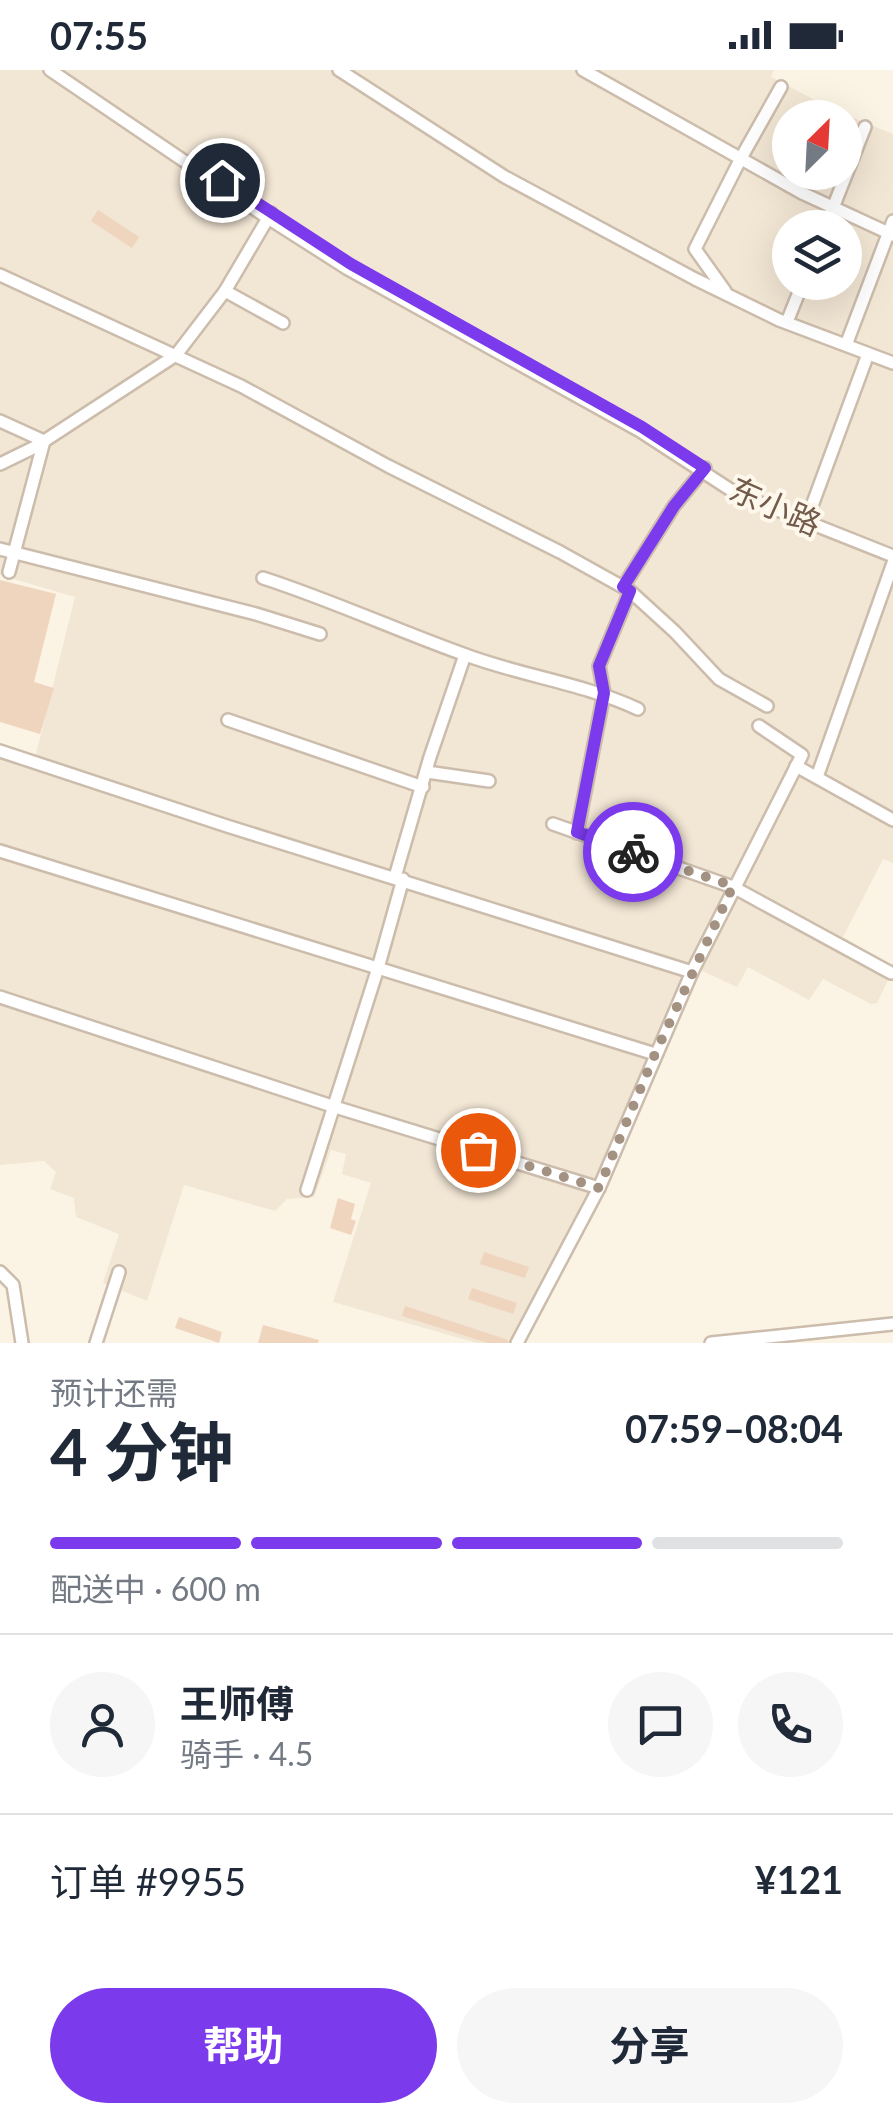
<!DOCTYPE html>
<html lang="zh">
<head>
<meta charset="utf-8">
<style>
	:root { --surface:#fff; --page:#f6f6f7; --text:#1f2937; --muted:#747a83; --line:#e0e1e3; --accent:#7c3aed }
	body { margin:0; font-family:Lato,"Noto Sans SC",sans-serif; background:var(--page); color:var(--text); height:100vh; display:flex; flex-direction:column; font-size:38px; white-space:nowrap }
	* { box-sizing:border-box; margin:0 }
	p { font-size:32px; color:var(--muted) }
	.icon { flex:none; width:55px; height:55px; fill:none; stroke:currentColor; stroke-width:2; stroke-linecap:round; stroke-linejoin:round }
	.map { position:relative; height:1273px; overflow:hidden }
	.drawer { display:flex; flex-direction:column; background:var(--surface); flex:1 }
	.drawer>* { flex:none }
	.needle { width:65px; rotate:24deg }
	.fabs { position:absolute; left:772px; top:30px; display:grid; gap:20px }
	.fabs a { display:grid; place-items:center; width:90px; height:90px; border-radius:50%; background:var(--surface); box-shadow:0 10px 40px #0002; font-size:50px }
	.pin { position:absolute; display:grid; place-items:center; width:85px; height:85px; color:#fff; margin:-42px; border:5px solid #fff; border-radius:50%; box-shadow:0 2px 10px #0007 }
	.courier { position:absolute; display:grid; place-items:center; width:100px; height:100px; margin:-50px; border:8px solid #7c3aed; border-radius:50%; background:#fff; color:#222; box-shadow:0 2px 12px #0007 }
	.overview em { font-style:normal; font-weight:700 }
	.overview div { display:flex; flex-direction:column-reverse }
	.overview { display:flex; align-items:center; justify-content:space-between; height:170px; padding:0 50px }
	h1 { font-size:65px; font-weight:700; line-height:75px }
	.bar { display:grid; grid-template-columns:repeat(4,1fr); gap:15px 10px; align-content:center; height:120px; padding:0 50px }
	.bar i { height:12px; border-radius:8px; background:var(--line) }
	.bar .selected { background:var(--accent) }
	.bar p { grid-column:span 4 }
	.line { display:flex; align-items:center; gap:25px; padding:0 50px; border-top:2px solid var(--line) }
	.line div { flex:1 }
	.round { display:grid; place-items:center; flex:none; width:105px; height:105px; border-radius:52px; background:var(--page) }
	.cta { display:flex; gap:20px; margin-top:auto; padding:20px 50px }
	.cta a { flex:1; height:115px; border-radius:60px; background:var(--accent); color:#fff; font-size:40px; font-weight:700; line-height:115px; text-align:center }
	.cta a+a { background:var(--page); color:var(--text) }
	.status { display:flex; justify-content:space-between; align-items:center; height:70px; padding:0 50px; background:var(--surface); direction:ltr }
	.status svg { height:28px; fill:currentColor }
	.map>svg:first-child { display:block }
	.residential { fill:#f2e6d4; fill-rule:evenodd }
	.building { fill:#efd4be }
	.lines { fill:none; stroke-linecap:round; stroke-linejoin:round }
	.minor-casing { stroke:#ccbcac; stroke-width:16 }
	.minor { stroke:#fff; stroke-width:11 }
	.done { stroke:#a39181; stroke-width:10; stroke-dasharray:0 18 }
	.route { stroke:#7c3aed; stroke-width:12 }
	.labels { text-anchor:middle; stroke-width:8; stroke-linejoin:round; paint-order:stroke }
	.street-label { font-size:32px; fill:#735b4b; stroke:#fef7eb }
</style>
</head>
<body>
<div class="status"><b>07:55</b><svg viewBox="0 0 49 12"><path d="M0 12V9h3v3zM5 12V6h3v6zM10 12V3h3v9zM15 12V0h3v12zM26 1h20v11H26zM47 4h2v5h-2z"/></svg></div>
<div class="map">
<svg width="893" height="1273" viewBox="0 0 893 1273">
	<rect width="100%" height="100%" fill="#fbf4e5"/>
	<!-- residential -->
	<path class="residential" d="M0,0H774L771,7L832,39L893,64V793L883,789L843,867L893,896V900L877,933L871,934L823,909L809,930L748,897L737,917L698,899L602,1122L524,1273H477L333,1232L371,1113L342,1104L346,1084L331,1080L314,1127L287,1129L275,1141L184,1115L147,1231L103,1213L119,1164L76,1147L74,1128L50,1119L56,1102L44,1091L0,1095V675L35,688L75,527L0,505ZM790,48H845V102H790ZM790,158H845V212H790Z"/>
	<!-- building -->
	<g class="building">
		<path d="M98,140L139,167L132,178L91,151Z"/>
		<path d="M0,510L56,524L34,612L54,618L40,664L0,652Z"/>
		<path d="M338,1128L355,1134L351,1149L356,1151L351,1165L330,1158Z"/>
		<path d="M484,1182L529,1197L525,1208L480,1194Z"/>
		<path d="M472,1218L517,1233L513,1244L468,1229Z"/>
		<path d="M405,1236L508,1270V1273H488L402,1246Z"/>
		<path d="M179,1247L222,1262L219,1273L175,1258Z"/>
		<path d="M263,1255L319,1270L318,1273H258Z"/>
	</g>
	<g class="lines">
		<defs>
			<g id="minor">
				<path d="M50,0L268,148L348,199L640,361L737,424L893,486"/>
				<path d="M339,0L505,107L695,209L779,250L893,293"/>
				<path d="M583,0L802,123L893,165"/>
				<path d="M825,158L865,57"/>
				<path d="M0,205L241,316L388,396L560,482L630,521L675,562L719,609L767,636"/>
				<path d="M225,221L283,253"/>
				<path d="M725,221L695,179L741,88L781,17"/>
				<path d="M787,252L803,212"/>
				<path d="M846,275L893,151"/>
				<path d="M0,351L44,371L9,502"/>
				<path d="M0,394L35,377L176,285L225,221L271,143"/>
				<path d="M806,452L868,284"/>
				<path d="M0,479L256,544L320,564"/>
				<path d="M263,508C331,530 396,560 463,584C521,606 582,613 638,639"/>
				<path d="M623,517L674,436L705,398"/>
				<path d="M228,650L423,717"/>
				<path d="M0,681L227,756L692,902"/>
				<path d="M796,696L893,750"/>
				<path d="M427,702L489,711"/>
				<path d="M817,707L893,493"/>
				<path d="M553,754L733,817L891,903"/>
				<path d="M577,763L604,623L599,596L630,521"/>
				<path d="M0,781L655,984"/>
				<path d="M395,807L430,687L465,585"/>
				<path d="M0,927L335,1037L599,1118"/>
				<path d="M307,1120L378,898L403,809"/>
				<path d="M0,1202L13,1215L22,1273"/>
				<path d="M96,1273L119,1202"/>
				<path d="M517,1273L599,1118L692,902L802,685L759,656"/>
				<path d="M711,1273L893,1254"/>
			</g>
		</defs>
		<!-- minor casing -->
		<use href="#minor" class="minor-casing"/>
		<!-- minor -->
		<use href="#minor" class="minor"/>
	</g>
	<g class="lines">
		<!-- done -->
		<path class="done" d="M478,1080L599,1118L655,984L733,816L633,782"/>
		<!-- route -->
		<path class="route" d="M222,110L351,194L642,357L705,398L674,436L623,517L630,521L599,596L604,623L577,762L633,782"/>
	</g>
	<g class="labels">
		<!-- street labels -->
		<g class="street-label">
			<text transform="translate(775 437) rotate(24)" y="11">东小路</text>
		</g>
	</g>
</svg>
<div class="fabs">
<a><svg class="needle" viewBox="-14 -14 28 28"><path d="M0-13l5 13h-10z" fill="#e53935"/><path d="M0 13l5-13h-10z" fill="#747a83"/></svg></a>
<a><svg class="icon" aria-label="layers" viewBox="0 0 24 24"><path d="M12 4l9 5-9 5-9-5zM3 14l9 5 9-5"/></svg></a>
</div>
<div class="pin" style="left:478px;top:1080px;background:#ea580c"><svg class="icon" aria-label="bag" viewBox="0 0 24 24"><path d="M5 8h14l-1 12H6zM9 8a3 3 0 0 1 6 0"/></svg></div>
<div class="pin" style="left:222px;top:110px;background:#1f2937"><svg class="icon" aria-label="home" viewBox="0 0 24 24"><path d="M3 11l9-7 9 7M6 9v11h12V9"/></svg></div>
<div class="courier" style="left:633px;top:782px"><svg class="icon" aria-label="bike" viewBox="0 0 24 24"><circle cx="6" cy="16" r="4"/><circle cx="18" cy="16" r="4"/><path d="M6 16l4-8h5l3 8M10 8l3 8H6M13 5h3"/></svg></div>
</div>
<section class="drawer">
<div class="overview"><div><h1>4 分钟</h1><p>预计还需</p></div><em>07:59–08:04</em></div>
<div class="bar"><i class="selected"></i><i class="selected"></i><i class="selected"></i><i></i><p>配送中 · 600 m</p></div>
<div class="line" style="height:180px"><a class="round"><svg class="icon" aria-label="person" viewBox="0 0 24 24"><circle cx="12" cy="8" r="4"/><path d="M4 21q1-7 8-7t8 7"/></svg></a><div><b>王师傅</b><p>骑手 · 4.5</p></div><a class="round"><svg class="icon" aria-label="chat" viewBox="0 0 24 24"><path d="M4 5h16v11H9l-5 4z"/></svg></a><a class="round"><svg class="icon" aria-label="phone" viewBox="0 0 24 24"><path d="M5 4h4l2 5-3 2q2 4 5 5l2-3 5 2v4C11 20 4 13 5 4z"/></svg></a></div>
<div class="line" style="height:130px"><div>订单 #9955</div><b>¥121</b></div>
<div class="cta"><a>帮助</a><a>分享</a></div>
</section>
</body>
</html>
